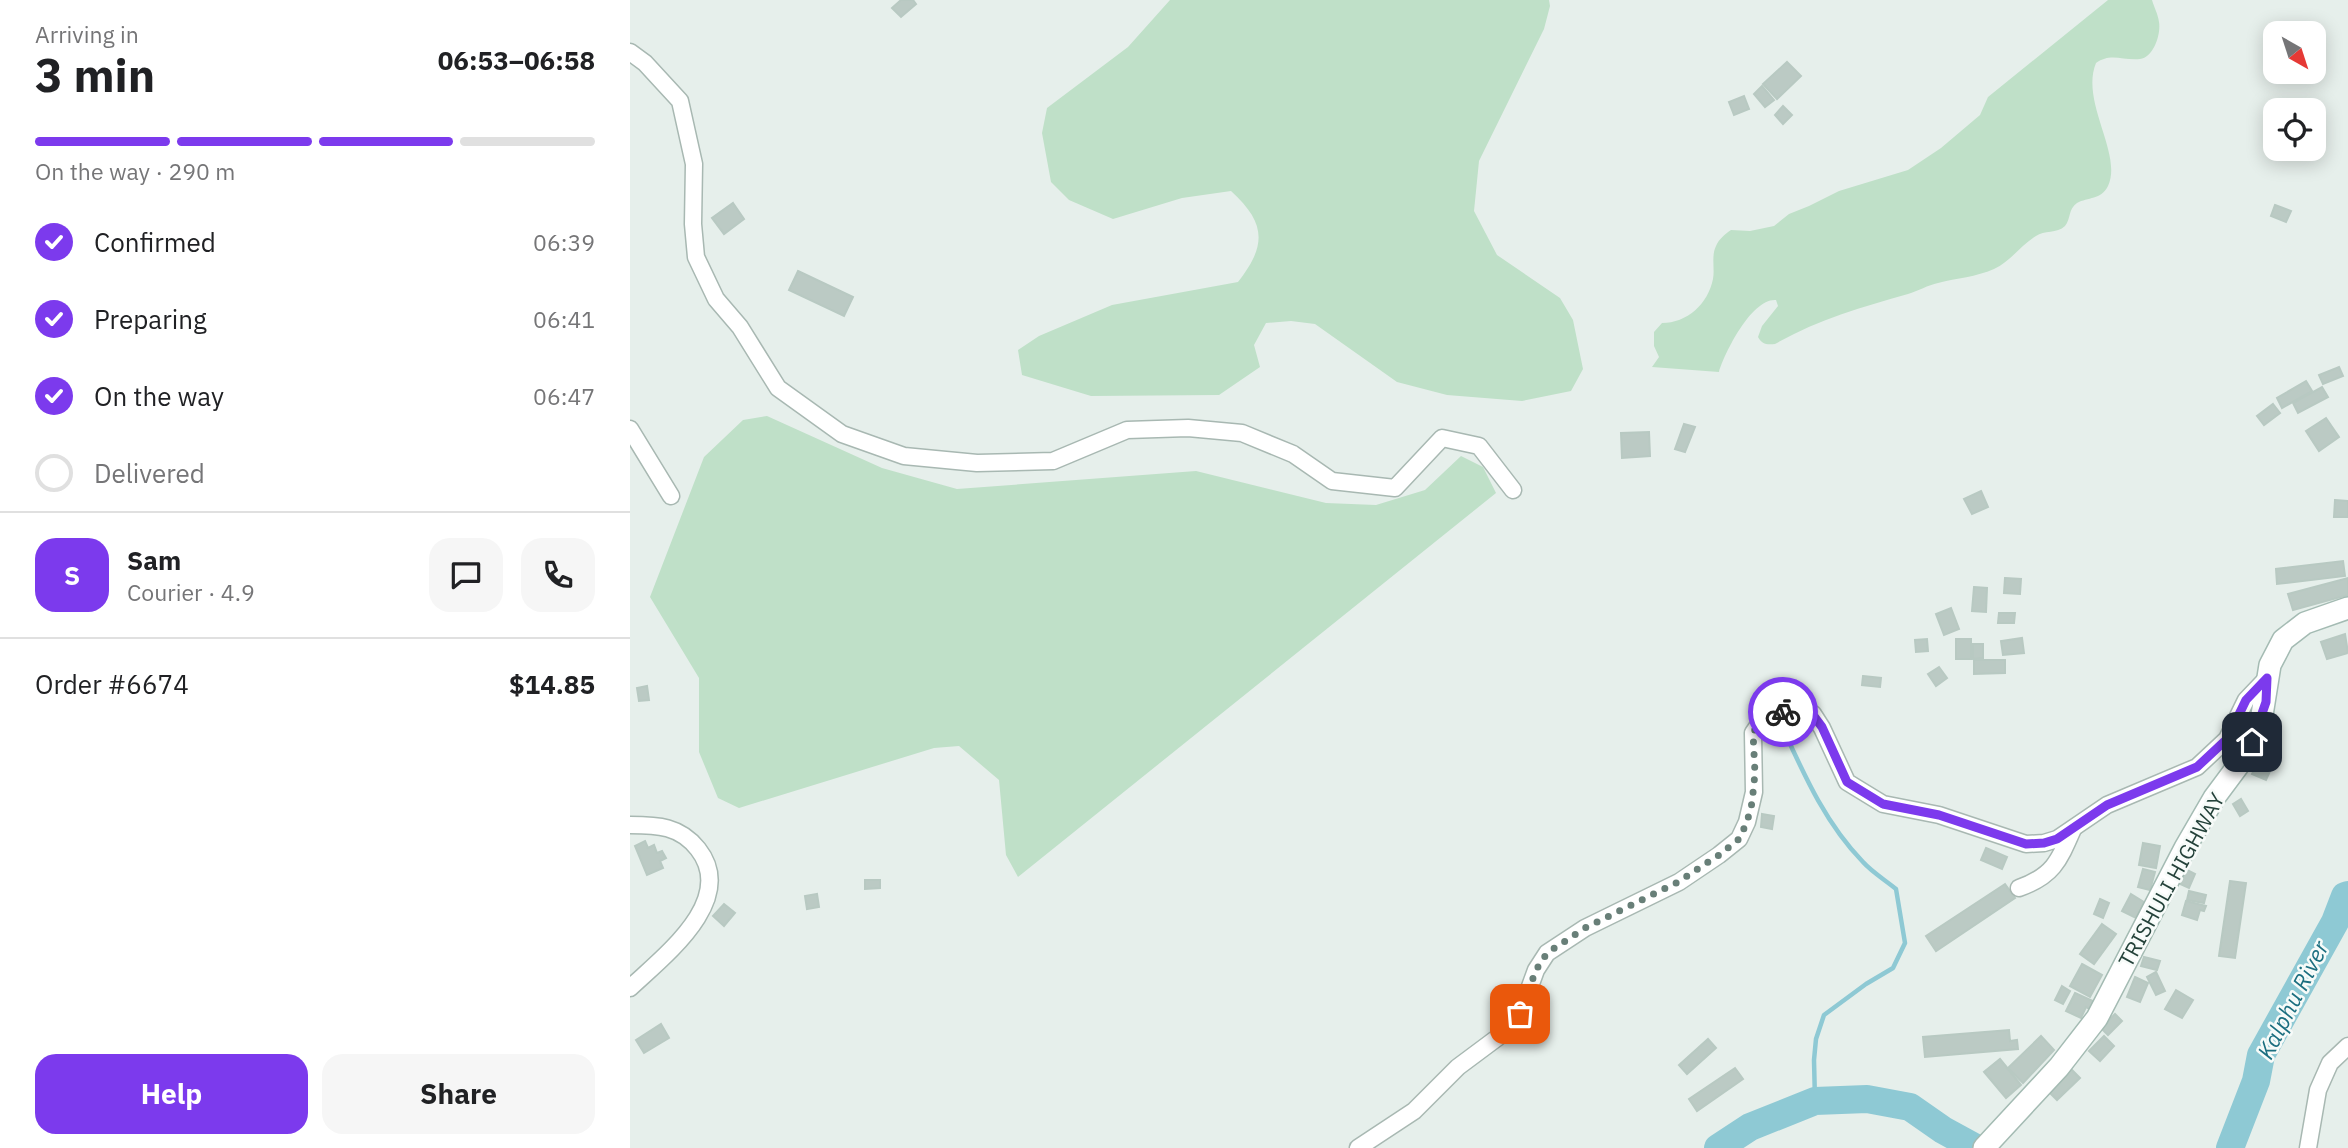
<!DOCTYPE html>
<html lang="en">
<head>
<meta charset="utf-8">
<style>
	:root { --surface:#fff; --page:#f6f6f6; --text:#202124; --muted:#757577; --line:#e0e0e0; --accent:#7c3aed }
	body { margin:0; font-family:"IBM Plex Sans",sans-serif; background:var(--page); color:var(--text); height:100vh; display:flex; flex-direction:column; font-size:26px; white-space:nowrap }
	* { box-sizing:border-box; margin:0 }
	p { font-size:23px; color:var(--muted) }
	.icon { flex:none; width:38px; height:38px; fill:none; stroke:currentColor; stroke-width:2; stroke-linecap:round; stroke-linejoin:round }
	.map { position:relative; flex:1; overflow:hidden }
	.sheet { display:flex; flex-direction:column; background:var(--surface); width:630px }
	.sheet>* { flex:none }
	.needle { width:46px; rotate:141deg }
	.controls { position:absolute; left:1633px; top:21px; display:grid; gap:14px }
	.controls a { display:grid; place-items:center; width:63px; height:63px; border-radius:14px; background:var(--surface); box-shadow:0 4px 18px #0003; font-size:35px }
	.pin { position:absolute; display:grid; place-items:center; width:60px; height:60px; color:#fff; margin:-30px; border-radius:14px; box-shadow:0 4px 10px #0006 }
	.courier { position:absolute; display:grid; place-items:center; width:70px; height:70px; margin:-35px; border:5px solid #7c3aed; border-radius:50%; background:#fff; color:#222; box-shadow:0 2px 9px #0007 }
	.overview em { font-style:normal; font-weight:700 }
	.overview div { display:flex; flex-direction:column-reverse }
	.overview { display:flex; align-items:center; justify-content:space-between; height:119px; padding:0 35px }
	h1 { font-size:46px; font-weight:700; line-height:52px }
	.bar { display:grid; grid-template-columns:repeat(4,1fr); gap:10px 7px; align-content:center; height:84px; padding:0 35px }
	.bar i { height:9px; border-radius:5px; background:var(--line) }
	.bar .on { background:var(--accent) }
	.bar p { grid-column:span 4 }
	.line { display:flex; align-items:center; gap:18px; padding:0 35px; border-top:2px solid var(--line) }
	.line div { flex:1 }
	.round { display:grid; place-items:center; flex:none; width:74px; height:74px; border-radius:21px; background:var(--page) }
	ol { padding:0 35px; list-style:none }
	li { display:flex; align-items:center; gap:21px; height:77px }
	li p { margin-inline-start:auto }
	li .icon { padding:7px; border-radius:50%; background:var(--accent); color:#fff; stroke-width:4 }
	li:last-child { color:var(--muted) }
	li i { width:38px; height:38px; border:4px solid var(--line); border-radius:50% }
	.cta { display:flex; gap:14px; margin-top:auto; padding:14px 35px }
	.cta a { flex:1; height:80px; border-radius:21px; background:var(--accent); color:#fff; font-size:28px; font-weight:700; line-height:80px; text-align:center }
	.cta a+a { background:var(--page); color:var(--text) }
	main { display:flex; flex:1; min-height:0 }
	.map>svg:first-child { display:block }
	.green { fill:#bfe0c8 }
	.lines { fill:none; stroke-linecap:round; stroke-linejoin:round }
	.stream { stroke:#8ec9d4; stroke-width:4.5 }
	.river { stroke:#8ec9d4; stroke-width:28 }
	.building { fill:#bbcac4; stroke:#b8c9c2; stroke-width:2 }
	.street-casing { stroke:#a8b8b2; stroke-width:19 }
	.secondary-casing { stroke:#a4bbb3; stroke-width:24 }
	.street { stroke:#fff; stroke-width:16 }
	.secondary { stroke:#fff; stroke-width:21 }
	.done { stroke:#687f78; stroke-width:7; stroke-dasharray:0 12.6 }
	.route { stroke:#7c3aed; stroke-width:9 }
	.labels { text-anchor:middle; stroke-width:5; stroke-linejoin:round; paint-order:stroke }
	.street-label { font-size:21px; fill:#24423a; stroke:#f7fbf9 }
	.water-label { font-size:23px; font-style:italic; fill:#1c6f80; stroke:#f7fbf9 }
</style>
</head>
<body>
<main>
<section class="sheet">
<div class="overview"><div><h1>3 min</h1><p>Arriving in</p></div><em>06:53–06:58</em></div>
<div class="bar"><i class="on"></i><i class="on"></i><i class="on"></i><i></i><p>On the way · 290 m</p></div>
<ol>
<li><svg class="icon" aria-label="check" viewBox="0 0 24 24"><path d="M5 12l5 5 9-10"/></svg>Confirmed<p>06:39</p></li>
<li><svg class="icon" aria-label="check" viewBox="0 0 24 24"><path d="M5 12l5 5 9-10"/></svg>Preparing<p>06:41</p></li>
<li><svg class="icon" aria-label="check" viewBox="0 0 24 24"><path d="M5 12l5 5 9-10"/></svg>On the way<p>06:47</p></li>
<li><i></i>Delivered</li>
</ol>
<div class="line" style="height:126px"><b class="round" style="background:var(--accent);color:#fff">S</b><div><b>Sam</b><p>Courier · 4.9</p></div><a class="round"><svg class="icon" aria-label="chat" viewBox="0 0 24 24"><path d="M4 5h16v11H9l-5 4z"/></svg></a><a class="round"><svg class="icon" aria-label="phone" viewBox="0 0 24 24"><path d="M5 4h4l2 5-3 2q2 4 5 5l2-3 5 2v4C11 20 4 13 5 4z"/></svg></a></div>
<div class="line" style="height:91px"><div>Order #6674</div><b>$14.85</b></div>
<div class="cta"><a>Help</a><a>Share</a></div>
</section>
<div class="map">
<svg width="1718" height="1148" viewBox="0 0 1718 1148">
	<rect width="100%" height="100%" fill="#e6efeb"/>
	<!-- green -->
	<g class="green">
		<path d="M540,0H919L920,6L914,29L849,161L844,211L867,255L930,298L943,320L953,369L941,391L892,401L817,395L767,382L685,324L661,321L636,323L624,345L630,367L589,395L461,396L392,375L388,350L409,336L482,305L608,282C637,245 636,223 601,191L552,198L483,219L439,200L421,182L412,133L417,108L498,47Z"/>
		<path d="M1478,0H1522C1524,7 1528,14 1529,22C1531,34 1524,57 1510,59C1493,61 1481,52 1466,63C1450,102 1493,154 1478,186C1471,200 1458,197 1447,203C1438,209 1441,219 1435,226C1427,234 1414,230 1406,236C1391,245 1381,261 1364,269C1346,277 1327,278 1308,283C1298,285 1288,291 1278,294C1232,307 1187,320 1145,344C1136,345 1132,344 1128,337L1132,326L1148,306L1146,300C1122,298 1095,352 1089,372L1022,367L1029,357L1024,346V332L1032,323C1057,323 1078,304 1083,279C1085,269 1081,256 1086,246C1089,239 1095,234 1101,230L1120,231L1144,226L1159,214L1179,206L1209,191L1278,170L1311,148L1350,115L1358,97Z"/>
		<path d="M137,416L252,468L327,489L566,471L696,503L746,505L795,490L831,456L853,467L866,493L388,877L376,855L369,780L329,746L304,748L109,808L88,798L69,752V678L20,597L74,457L113,420Z"/>
	</g>
	<g class="lines">
		<!-- stream -->
		<path class="stream" d="M1155,733C1176,779 1197,825 1233,862C1242,872 1255,880 1266,889L1275,943L1263,968L1236,984L1194,1015L1186,1039L1184,1060L1185,1101"/>
		<!-- river -->
		<g class="river">
			<path d="M1088,1148L1120,1127L1185,1101L1237,1099L1280,1107L1313,1130L1346,1148"/>
			<path d="M1600,1148L1626,1081L1631,1055L1705,922L1715,896L1718,895"/>
		</g>
	</g>
	<!-- building -->
	<g class="building">
		<path d="M271,0H283L286,4L271,17L262,8Z"/>
		<path d="M1157,62L1171,76L1147,99L1133,84Z"/>
		<path d="M1132,86L1144,100L1135,107L1124,94Z"/>
		<path d="M1114,96L1119,109L1104,115L1099,102Z"/>
		<path d="M1153,106L1162,115L1153,124L1145,115Z"/>
		<path d="M103,203L114,219L94,234L82,218Z"/>
		<path d="M1645,205L1661,211L1656,222L1641,216Z"/>
		<path d="M168,271L223,297L214,316L159,290Z"/>
		<path d="M1709,367L1713,376L1693,384L1689,375Z"/>
		<path d="M1676,381L1682,391L1652,408L1647,398Z"/>
		<path d="M1692,387L1698,397L1668,413L1663,403Z"/>
		<path d="M1643,404L1650,413L1634,425L1627,416Z"/>
		<path d="M1696,418L1709,437L1689,451L1676,431Z"/>
		<path d="M1054,424L1065,427L1055,452L1045,449Z"/>
		<path d="M1019,432L1020,456L992,458L991,433Z"/>
		<path d="M1351,491L1358,507L1342,514L1334,499Z"/>
		<path d="M1705,500L1718,501V517H1704Z"/>
		<path d="M1713,561L1715,576L1647,584L1646,569Z"/>
		<path d="M1375,578L1391,579L1390,594L1374,593Z"/>
		<path d="M1718,578V595L1663,610L1658,594Z"/>
		<path d="M1344,587L1357,588L1356,612L1342,611Z"/>
		<path d="M1321,608L1329,629L1314,635L1306,614Z"/>
		<path d="M1369,613H1385L1384,623H1368Z"/>
		<path d="M1715,634L1718,653L1697,659L1691,642Z"/>
		<path d="M1392,638L1394,653L1373,655L1371,641Z"/>
		<path d="M1297,639L1298,651L1286,652L1285,640Z"/>
		<rect x="1326" y="639" width="15" height="20"/>
		<path d="M1343,644H1353V658L1343,659Z"/>
		<path d="M1344,660H1375V673L1344,674Z"/>
		<path d="M1309,667L1317,678L1306,686L1298,674Z"/>
		<path d="M1233,676L1251,678L1250,687L1232,685Z"/>
		<path d="M17,686L19,700L9,701L7,688Z"/>
		<path d="M1629,736L1643,740L1639,754L1626,751Z"/>
		<path d="M1625,752L1643,755L1641,763L1623,759Z"/>
		<path d="M1628,762L1641,769L1636,780L1622,774Z"/>
		<path d="M1611,799L1618,811L1610,816L1603,804Z"/>
		<path d="M1132,814L1144,816L1142,829L1131,827Z"/>
		<path d="M15,841L18,848L24,845L27,853L32,851L36,858L30,861L33,868L17,875L5,846Z"/>
		<path d="M1513,843L1530,846L1526,868L1509,865Z"/>
		<path d="M1356,848L1377,857L1372,869L1351,860Z"/>
		<path d="M1513,869L1525,872L1520,890L1508,887Z"/>
		<path d="M1555,869L1565,874L1559,888L1548,883Z"/>
		<path d="M235,880H250V888L235,889Z"/>
		<path d="M1600,881L1616,883L1605,958L1589,956Z"/>
		<path d="M1375,884L1385,898L1306,951L1296,936Z"/>
		<path d="M1559,891L1576,895L1574,903L1557,900Z"/>
		<path d="M187,894L189,907L177,909L175,896Z"/>
		<path d="M1501,894L1514,902L1506,918L1492,911Z"/>
		<path d="M1470,899L1479,903L1473,918L1464,914Z"/>
		<path d="M1556,901L1576,906L1574,911L1570,910L1567,920L1552,915Z"/>
		<path d="M94,904L105,913L94,926L83,916Z"/>
		<path d="M1472,924L1486,934L1464,964L1450,954Z"/>
		<path d="M1514,957L1530,961L1527,970L1511,966Z"/>
		<path d="M1452,964L1472,975L1460,997L1440,986Z"/>
		<path d="M1526,972L1535,991L1526,995L1517,977Z"/>
		<path d="M1505,977L1518,983L1510,1002L1497,997Z"/>
		<path d="M1432,986L1440,991L1433,1004L1425,1000Z"/>
		<path d="M1546,990L1563,1000L1552,1018L1535,1009Z"/>
		<path d="M1445,993L1465,1002L1461,1010L1456,1007L1451,1018L1436,1011Z"/>
		<path d="M1485,1014L1492,1021L1478,1035L1471,1028Z"/>
		<path d="M31,1024L39,1038L14,1053L6,1040Z"/>
		<path d="M1379,1030L1380,1041L1387,1040L1388,1049L1295,1057L1293,1037Z"/>
		<path d="M1411,1036L1424,1050L1393,1083L1378,1068Z"/>
		<path d="M1474,1036L1484,1046L1470,1061L1459,1051Z"/>
		<path d="M1078,1039L1086,1048L1057,1074L1049,1065Z"/>
		<path d="M1370,1059L1391,1085L1376,1098L1354,1072Z"/>
		<path d="M1105,1068L1113,1079L1067,1111L1059,1099Z"/>
		<path d="M1440,1068L1450,1078L1427,1100L1417,1090Z"/>
	</g>
	<g class="lines">
		<defs>
			<g id="street">
				<path d="M0,52L15,63L50,101L64,164L63,224L66,257L86,299L110,327L148,388L212,434L274,456L347,463L423,461L497,430L558,428L612,433L663,454L702,481L765,488L812,438L849,446L883,490"/>
				<path d="M0,429L41,496"/>
				<path d="M0,825C28,825 50,826 68,849C108,900 34,956 0,988"/>
				<path d="M1389,888C1423,876 1429,861 1443,829"/>
				<path d="M728,1148L784,1111L828,1067L879,1029L890,1014L906,970L917,953L955,928L1049,882L1089,855L1109,839L1117,822L1124,792L1123,733L1134,717L1172,709L1183,714L1192,728L1217,782L1253,804L1309,815L1396,844L1414,843L1427,839L1477,805L1567,767L1597,739L1616,700L1637,678"/>
				<path d="M1678,1148L1688,1090L1700,1063L1718,1046"/>
			</g>
			<path id="secondary" d="M1354,1148L1429,1067L1467,1018L1555,848L1584,798L1616,755L1632,715L1640,665L1653,640L1675,623L1718,608"/>
		</defs>
		<!-- street casing -->
		<use href="#street" class="street-casing"/>
		<!-- secondary casing -->
		<use href="#secondary" class="secondary-casing"/>
		<!-- street -->
		<use href="#street" class="street"/>
		<!-- secondary -->
		<use href="#secondary" class="secondary"/>
	</g>
	<g class="lines">
		<!-- done -->
		<path class="done" d="M890,1014L906,970L917,953L955,928L1048,882L1089,855L1109,839L1117,822L1122,803L1125,773L1123,733L1131,719L1153,712"/>
		<!-- route -->
		<path class="route" d="M1153,712L1172,709L1183,715L1192,727L1217,782L1253,804L1309,815L1396,844L1414,843L1427,839L1477,805L1567,767L1597,739L1616,700L1637,678L1636,702L1622,742"/>
	</g>
	<g class="labels">
		<!-- street labels -->
		<g class="street-label">
			<text transform="translate(1542 880) rotate(-61)" y="7">TRISHULI HIGHWAY</text>
		</g>
		<!-- water labels -->
		<g class="water-label">
			<text transform="translate(1663 1000) rotate(-63)" y="8">Kalphu River</text>
		</g>
	</g>
</svg>
<div class="controls">
<a><svg class="needle" viewBox="-14 -14 28 28"><path d="M0-13l5 13h-10z" fill="#e53935"/><path d="M0 13l5-13h-10z" fill="#757577"/></svg></a>
<a><svg class="icon" aria-label="locate" viewBox="0 0 24 24"><circle cx="12" cy="12" r="6"/><path d="M12 2v4M12 18v4M2 12h4M18 12h4"/></svg></a>
</div>
<div class="pin" style="left:890px;top:1014px;background:#ea580c"><svg class="icon" aria-label="bag" viewBox="0 0 24 24"><path d="M5 8h14l-1 12H6zM9 8a3 3 0 0 1 6 0"/></svg></div>
<div class="pin" style="left:1622px;top:742px;background:#1f2937"><svg class="icon" aria-label="home" viewBox="0 0 24 24"><path d="M3 11l9-7 9 7M6 9v11h12V9"/></svg></div>
<div class="courier" style="left:1153px;top:712px"><svg class="icon" aria-label="bike" viewBox="0 0 24 24"><circle cx="6" cy="16" r="4"/><circle cx="18" cy="16" r="4"/><path d="M6 16l4-8h5l3 8M10 8l3 8H6M13 5h3"/></svg></div>
</div>
</main>
</body>
</html>
